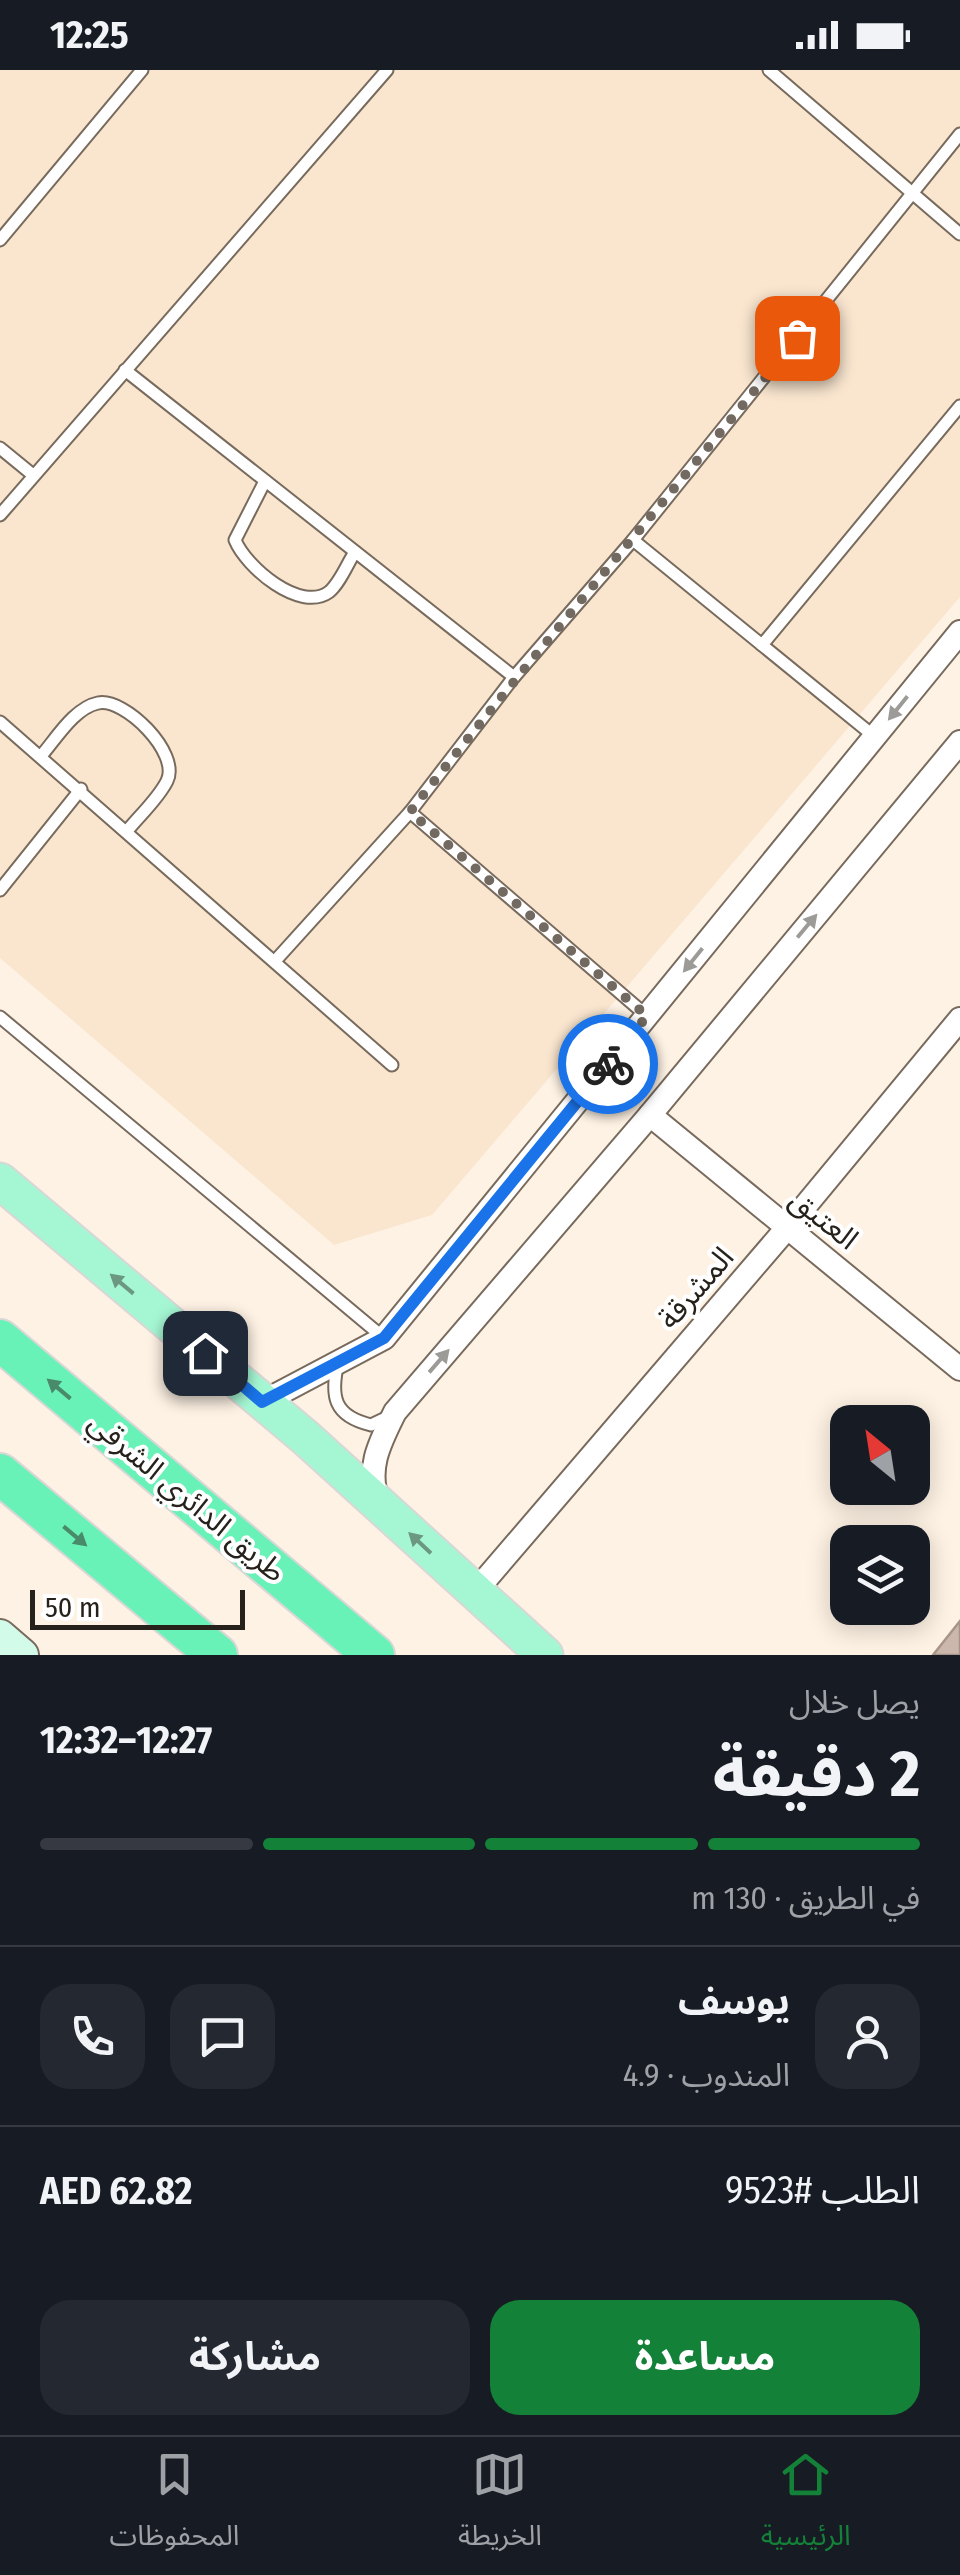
<!DOCTYPE html>
<html lang="ar">
<head>
<meta charset="utf-8">
<style>
	:root { --surface:#171b24; --page:#242831; --text:#f1f3f6; --muted:#9ea1a6; --line:#363941; --accent:#148138 }
	body { margin:0; font-family:"Fira Sans Condensed","Noto Sans Arabic",sans-serif; background:var(--page); color:var(--text); direction:rtl; height:100vh; display:flex; flex-direction:column; font-size:38px; white-space:nowrap }
	* { box-sizing:border-box; margin:0 }
	p { font-size:32px; color:var(--muted) }
	.icon { flex:none; width:55px; height:55px; fill:none; stroke:currentColor; stroke-width:2; stroke-linecap:round; stroke-linejoin:round }
	.map { position:relative; height:1585px; overflow:hidden; direction:ltr }
	.sheet { display:flex; flex-direction:column; background:var(--surface); flex:1 }
	.sheet>* { flex:none }
	.needle { width:65px; rotate:330deg }
	.tools { position:absolute; left:830px; top:1335px; display:grid; gap:20px }
	.tools a { display:grid; place-items:center; width:100px; height:100px; border-radius:20px; background:var(--surface); box-shadow:0 5px 25px #0003; font-size:50px }
	.scale { position:absolute; left:30px; bottom:25px; width:215px; box-sizing:border-box; padding-left:10px; border:5px solid #26211b; border-top:0; font-size:28px; line-height:35px; white-space:nowrap; color:#26211b; -webkit-text-stroke:8px #fff; paint-order:stroke }
	.pin { position:absolute; display:grid; place-items:center; width:85px; height:85px; color:#fff; margin:-42px; border-radius:20px; box-shadow:0 5px 15px #0006 }
	.courier { position:absolute; display:grid; place-items:center; width:100px; height:100px; margin:-50px; border:8px solid #1a73e8; border-radius:50%; background:#fff; color:#222; box-shadow:0 2px 12px #0007 }
	.overview em { font-style:normal; font-weight:700 }
	.overview div { display:flex; flex-direction:column-reverse }
	.overview { display:flex; align-items:center; justify-content:space-between; height:170px; padding:0 40px }
	h1 { font-size:65px; font-weight:700; line-height:75px }
	.bar { display:grid; grid-template-columns:repeat(4,1fr); gap:15px 10px; align-content:center; height:120px; padding:0 40px }
	.bar i { height:12px; border-radius:8px; background:var(--line) }
	.bar .on { background:var(--accent) }
	.bar p { grid-column:span 4 }
	.line { display:flex; align-items:center; gap:25px; padding:0 40px; border-top:2px solid var(--line) }
	.line div { flex:1 }
	.round { display:grid; place-items:center; flex:none; width:105px; height:105px; border-radius:30px; background:var(--page) }
	.button { display:flex; gap:20px; margin-top:auto; padding:20px 40px }
	.button a { flex:1; height:115px; border-radius:30px; background:var(--accent); color:#fff; font-size:40px; font-weight:700; line-height:115px; text-align:center }
	.button a+a { background:var(--page); color:var(--text) }
	.status { display:flex; justify-content:space-between; align-items:center; height:70px; padding:0 50px; background:var(--surface); direction:ltr }
	.status svg { height:28px; fill:currentColor }
	.tabs { display:flex; justify-content:space-around; align-items:center; height:140px; border-top:2px solid var(--line); background:var(--surface); font-size:28px; color:var(--muted) }
	.tabs a { display:grid; justify-items:center; gap:5px }
	.tabs .on { color:var(--accent) }
	.map>svg:first-child { display:block }
	.built { fill:#fae6cf }
	.building { fill:#cbb7ac; stroke:#a8958a; stroke-width:2.5 }
	.lines { fill:none; stroke-linecap:round; stroke-linejoin:round }
	.lane-casing { stroke:#786b5d; stroke-width:15 }
	.street-casing { stroke:#786b5d; stroke-width:26 }
	.secondary-casing { stroke:#786b5d; stroke-width:36 }
	.primary-casing { stroke:#d8d7d6; stroke-width:39 }
	.highway-casing { stroke:#d8d7d6; stroke-width:44 }
	.lane { stroke:#fff; stroke-width:11 }
	.street { stroke:#fff; stroke-width:22 }
	.secondary { stroke:#d2fbea; stroke-width:32 }
	.primary { stroke:#a5f7d4; stroke-width:35 }
	.highway { stroke:#69f2b8; stroke-width:40 }
	.oneway { fill:#9d9b98 }
	.oneway2 { fill:#6c9781 }
	.oneway3 { fill:#488a6a }
	.done { stroke:#726a61; stroke-width:10; stroke-dasharray:0 18 }
	.route { stroke:#1a73e8; stroke-width:12 }
	.labels { text-anchor:middle; stroke-width:8; stroke-linejoin:round; paint-order:stroke }
	.street-label { font-size:30px; fill:#26211b; stroke:#fff }
</style>
</head>
<body>
<div class="status"><b>12:25</b><svg viewBox="0 0 49 12"><path d="M0 12V9h3v3zM5 12V6h3v6zM10 12V3h3v9zM15 12V0h3v12zM26 1h20v11H26zM47 4h2v5h-2z"/></svg></div>
<div class="map">
<svg width="960" height="1585" viewBox="0 0 960 1585">
	<rect width="100%" height="100%" fill="#fef2e4"/>
	<!-- built -->
	<path class="built" d="M0,0H960V527L432,1145L334,1175L0,888Z"/>
	<!-- building -->
	<path class="building" d="M960,1551V1585H933Z"/>
	<g class="lines">
		<defs>
			<g id="lane">
				<path d="M769,0L960,164"/>
				<path d="M0,170L142,0"/>
				<path d="M125,300L514,607"/>
				<path d="M0,378L33,405"/>
				<path d="M265,411L235,470C246,497 300,543 329,522C340,513 347,494 355,482"/>
				<path d="M0,445L387,0"/>
				<path d="M633,470L875,667"/>
				<path d="M762,575L960,336"/>
				<path d="M0,652L392,995"/>
				<path d="M41,686C56,669 74,638 98,633C124,627 181,683 167,711C158,729 140,745 127,761"/>
				<path d="M410,742L647,946"/>
				<path d="M0,820L81,719"/>
				<path d="M275,891L410,742L514,607L633,470L960,64"/>
				<path d="M0,947L384,1268"/>
				<path d="M338,1292C330,1327 334,1346 371,1355L390,1346"/>
			</g>
			<g id="street">
				<path d="M650,1045L960,1299"/>
				<path d="M263,1332L384,1268L960,562"/>
				<path d="M379,1433C365,1400 380,1372 395,1342L650,1045L960,672"/>
				<path d="M474,1523L787,1158L960,949"/>
			</g>
			<path id="secondary" d="M0,1566L22,1585"/>
			<path id="primary" d="M0,1111L306,1368L545,1585"/>
			<g id="highway">
				<path d="M0,1270L374,1585"/>
				<path d="M0,1404L217,1585"/>
			</g>
		</defs>
		<!-- lane casing -->
		<use href="#lane" class="lane-casing"/>
		<!-- street casing -->
		<use href="#street" class="street-casing"/>
		<!-- secondary casing -->
		<use href="#secondary" class="secondary-casing"/>
		<!-- primary casing -->
		<use href="#primary" class="primary-casing"/>
		<!-- highway casing -->
		<use href="#highway" class="highway-casing"/>
		<!-- lane -->
		<use href="#lane" class="lane"/>
		<!-- street -->
		<use href="#street" class="street"/>
		<!-- secondary -->
		<use href="#secondary" class="secondary"/>
		<!-- primary -->
		<use href="#primary" class="primary"/>
		<!-- highway -->
		<use href="#highway" class="highway"/>
	</g>
	<!-- one-way arrows -->
	<defs><path id="oneway-solid" d="M-6-.8H1V-3.2L6.5 0L1 3.2V.8H-6Z" transform="scale(2.5)"/></defs>
	<g class="oneway">
		<use href="#oneway-solid" transform="translate(898 638) rotate(129)"/>
		<use href="#oneway-solid" transform="translate(807 856) rotate(-50)"/>
		<use href="#oneway-solid" transform="translate(693 890) rotate(129)"/>
		<use href="#oneway-solid" transform="translate(439 1291) rotate(-49)"/>
	</g>
	<g class="oneway2">
		<use href="#oneway-solid" transform="translate(122 1214) rotate(-140)"/>
		<use href="#oneway-solid" transform="translate(420 1473) rotate(-137)"/>
	</g>
	<g class="oneway3">
		<use href="#oneway-solid" transform="translate(59 1319) rotate(-140)"/>
		<use href="#oneway-solid" transform="translate(75 1466) rotate(40)"/>
	</g>
	<g class="lines">
		<!-- done -->
		<path class="done" d="M608,994L647,946L410,742C535,581 669,428 797,268"/>
		<!-- route -->
		<path class="route" d="M205,1283L262,1332L384,1268L608,994"/>
	</g>
	<g class="labels">
		<!-- street labels -->
		<g class="street-label">
			<text transform="translate(824 1149) rotate(39)" y="10">العتيق</text>
			<text transform="translate(696 1218) rotate(-49)" y="10">المشرقة</text>
			<text transform="translate(187 1427) rotate(40)" y="10">طريق الدائري الشرقي</text>
		</g>
	</g>
</svg>
<div class="tools">
<a><svg class="needle" viewBox="-14 -14 28 28"><path d="M0-13l5 13h-10z" fill="#e53935"/><path d="M0 13l5-13h-10z" fill="#9ea1a6"/></svg></a>
<a><svg class="icon" aria-label="layers" viewBox="0 0 24 24"><path d="M12 4l9 5-9 5-9-5zM3 14l9 5 9-5"/></svg></a>
</div>
<div class="scale">50 m</div>
<div class="pin" style="left:797px;top:268px;background:#ea580c"><svg class="icon" aria-label="bag" viewBox="0 0 24 24"><path d="M5 8h14l-1 12H6zM9 8a3 3 0 0 1 6 0"/></svg></div>
<div class="pin" style="left:205px;top:1283px;background:#1f2937"><svg class="icon" aria-label="home" viewBox="0 0 24 24"><path d="M3 11l9-7 9 7M6 9v11h12V9"/></svg></div>
<div class="courier" style="left:608px;top:994px"><svg class="icon" aria-label="bike" viewBox="0 0 24 24"><circle cx="6" cy="16" r="4"/><circle cx="18" cy="16" r="4"/><path d="M6 16l4-8h5l3 8M10 8l3 8H6M13 5h3"/></svg></div>
</div>
<section class="sheet">
<div class="overview"><div><h1>2 دقيقة</h1><p>يصل خلال</p></div><em>12:27–12:32</em></div>
<div class="bar"><i class="on"></i><i class="on"></i><i class="on"></i><i></i><p>في الطريق · 130 m</p></div>
<div class="line" style="height:180px"><a class="round"><svg class="icon" aria-label="person" viewBox="0 0 24 24"><circle cx="12" cy="8" r="4"/><path d="M4 21q1-7 8-7t8 7"/></svg></a><div><b>يوسف</b><p>المندوب · 4.9</p></div><a class="round"><svg class="icon" aria-label="chat" viewBox="0 0 24 24"><path d="M4 5h16v11H9l-5 4z"/></svg></a><a class="round"><svg class="icon" aria-label="phone" viewBox="0 0 24 24"><path d="M5 4h4l2 5-3 2q2 4 5 5l2-3 5 2v4C11 20 4 13 5 4z"/></svg></a></div>
<div class="line" style="height:130px"><div>الطلب #9523</div><b>AED 62.82</b></div>
<div class="button"><a>مساعدة</a><a>مشاركة</a></div>
</section>
<nav class="tabs">
<a class="on"><svg class="icon" aria-label="home" viewBox="0 0 24 24"><path d="M3 11l9-7 9 7M6 9v11h12V9"/></svg>الرئيسية</a>
<a><svg class="icon" aria-label="map" viewBox="0 0 24 24"><path d="M3 6l6-2 6 2 6-2v14l-6 2-6-2-6 2zM9 4v14M15 6v14"/></svg>الخريطة</a>
<a><svg class="icon" aria-label="saved" viewBox="0 0 24 24"><path d="M7 4h10v16l-5-4-5 4z"/></svg>المحفوظات</a>
</nav>
</body>
</html>
